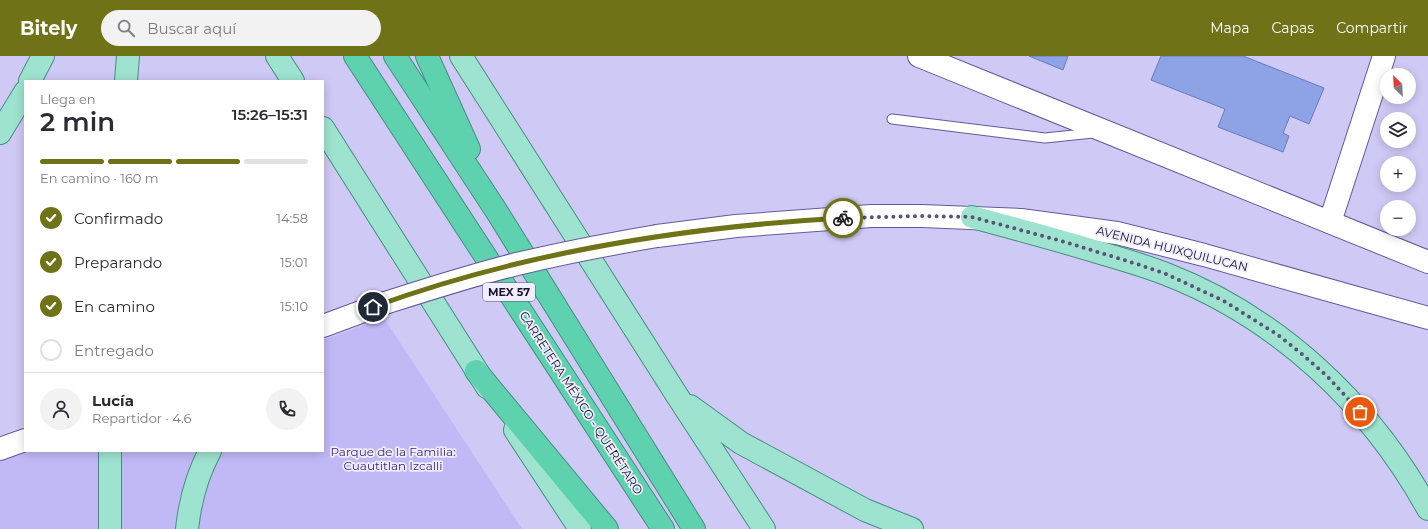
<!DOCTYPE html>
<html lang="es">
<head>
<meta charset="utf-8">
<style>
	:root { --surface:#fff; --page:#f2f2f3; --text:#2b2b33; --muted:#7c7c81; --line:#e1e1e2; --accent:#6f7217 }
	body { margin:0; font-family:Montserrat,sans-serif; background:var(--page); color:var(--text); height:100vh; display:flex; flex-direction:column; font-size:15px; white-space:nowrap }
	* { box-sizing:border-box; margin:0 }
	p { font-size:13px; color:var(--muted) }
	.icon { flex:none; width:22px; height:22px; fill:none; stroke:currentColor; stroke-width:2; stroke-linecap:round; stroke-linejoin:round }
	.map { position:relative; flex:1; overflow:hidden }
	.drawer { position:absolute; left:24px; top:24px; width:300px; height:372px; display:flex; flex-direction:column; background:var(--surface); border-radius:0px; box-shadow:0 2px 10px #0003 }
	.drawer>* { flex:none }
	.needle { width:26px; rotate:336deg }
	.fabs { position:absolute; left:1380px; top:12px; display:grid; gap:8px }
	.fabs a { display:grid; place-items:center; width:36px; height:36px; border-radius:50%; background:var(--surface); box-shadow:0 2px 10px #0003; font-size:20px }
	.pin { position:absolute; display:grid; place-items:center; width:34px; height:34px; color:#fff; margin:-17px; border:2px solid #fff; border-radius:50%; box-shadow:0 1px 4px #0007 }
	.courier { position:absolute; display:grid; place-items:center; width:40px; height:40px; margin:-20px; border:3px solid #6f7217; border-radius:50%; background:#fff; color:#222; box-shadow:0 1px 5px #0007 }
	.overview em { font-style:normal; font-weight:600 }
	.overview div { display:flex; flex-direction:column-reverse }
	.overview { display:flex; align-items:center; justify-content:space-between; height:68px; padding:0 16px }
	h1 { font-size:26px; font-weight:600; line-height:30px }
	.bar { display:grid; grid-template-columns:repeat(4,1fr); gap:6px 4px; align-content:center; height:48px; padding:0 16px }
	.bar i { height:5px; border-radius:3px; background:var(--line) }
	.bar .active { background:var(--accent) }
	.bar p { grid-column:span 4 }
	.line { display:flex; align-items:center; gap:10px; padding:0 16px; border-top:1px solid var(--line) }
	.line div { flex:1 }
	.round { display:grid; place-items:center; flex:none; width:42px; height:42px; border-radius:21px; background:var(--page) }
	ol { padding:0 16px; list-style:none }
	li { display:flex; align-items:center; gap:12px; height:44px }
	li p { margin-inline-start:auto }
	li .icon { padding:4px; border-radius:50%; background:var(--accent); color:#fff; stroke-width:4 }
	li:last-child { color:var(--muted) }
	li i { width:22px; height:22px; border:2px solid var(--line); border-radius:50% }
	header { display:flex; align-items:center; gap:24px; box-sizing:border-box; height:56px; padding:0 20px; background:var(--accent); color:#fff }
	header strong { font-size:19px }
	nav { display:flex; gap:22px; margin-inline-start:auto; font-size:14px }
	.search { width:280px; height:36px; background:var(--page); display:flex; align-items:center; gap:10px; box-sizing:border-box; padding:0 14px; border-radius:22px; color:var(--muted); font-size:15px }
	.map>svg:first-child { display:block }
	.green { fill:#c1b8f6 }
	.building { fill:#8ea2e6; stroke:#6a7cbd }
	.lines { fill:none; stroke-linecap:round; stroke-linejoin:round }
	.lane-casing { stroke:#66599b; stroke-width:11 }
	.secondary-casing { stroke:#66599b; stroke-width:24 }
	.primary-casing { stroke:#468f82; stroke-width:24 }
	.highway-casing { stroke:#468f82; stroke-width:24 }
	.lane { stroke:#fff; stroke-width:9 }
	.secondary { stroke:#fff; stroke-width:22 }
	.primary { stroke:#9ee3cf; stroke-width:22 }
	.highway { stroke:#5ed1af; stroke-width:22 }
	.secondary-bridge-casing { stroke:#66599b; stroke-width:24; stroke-linecap:butt }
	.secondary-bridge { stroke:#fff; stroke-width:22 }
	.done { stroke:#595374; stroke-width:4; stroke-dasharray:0 7.2 }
	.route { stroke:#6f7217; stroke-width:5 }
	.labels { text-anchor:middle; stroke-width:3.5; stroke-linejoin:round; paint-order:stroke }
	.shield { fill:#f0eefd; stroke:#5a556d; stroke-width:1 }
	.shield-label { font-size:11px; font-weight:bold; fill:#1a142f }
	.street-label { font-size:12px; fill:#1a142f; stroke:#f0eefd }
	.park-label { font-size:12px; fill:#3f257c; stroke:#f0eefd }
</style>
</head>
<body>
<header>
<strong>Bitely</strong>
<div class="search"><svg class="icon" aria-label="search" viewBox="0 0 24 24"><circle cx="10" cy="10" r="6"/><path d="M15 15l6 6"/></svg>Buscar aquí</div>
<nav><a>Mapa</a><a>Capas</a><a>Compartir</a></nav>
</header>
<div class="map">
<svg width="1428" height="473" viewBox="0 0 1428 473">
	<rect width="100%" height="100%" fill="#cfc9f5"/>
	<!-- green -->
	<path class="green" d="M384,262L522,473H0V397L25,395H323V284Z"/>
	<!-- building -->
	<g class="building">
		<path d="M1029,0H1068L1063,14Z"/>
		<path d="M1161,0H1243L1324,32L1309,68L1290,60L1283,77L1289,80L1283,96L1218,71L1225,53L1151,24Z"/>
	</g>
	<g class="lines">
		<defs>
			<path id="lane" d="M892,63L1045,82L1093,77"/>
			<g id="secondary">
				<path d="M919,0L1428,206"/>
				<path d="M1330,166L1384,0"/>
				<path d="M657,180L736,170L871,160H922L1021,164L1117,177L1204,199L1428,262"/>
				<path d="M323,270L385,247"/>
				<path d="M0,393L25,384"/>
			</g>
			<g id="primary">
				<path d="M277,0L293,25"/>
				<path d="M461,0L678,341L764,473"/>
				<path d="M30,25L43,0"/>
				<path d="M126,25L128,0"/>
				<path d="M323,72L487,331"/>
				<path d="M0,77L25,36"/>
				<path d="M972,161C1013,172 1054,183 1094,195C1118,202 1143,209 1166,218C1279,262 1370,348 1428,453"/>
				<path d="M690,350L741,387L865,454L912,473"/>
				<path d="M515,374L580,473"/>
				<path d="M110,473V395"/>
				<path d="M187,473C190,445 197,419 210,395"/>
			</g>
			<g id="highway">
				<path d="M355,0L663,473"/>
				<path d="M395,0L497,156L694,473"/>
				<path d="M427,0L469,93"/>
				<path d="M476,315L607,473"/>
			</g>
		</defs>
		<!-- lane casing -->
		<use href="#lane" class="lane-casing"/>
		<!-- secondary casing -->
		<use href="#secondary" class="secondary-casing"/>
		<!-- primary casing -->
		<use href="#primary" class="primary-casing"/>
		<!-- highway casing -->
		<use href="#highway" class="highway-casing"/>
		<!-- lane -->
		<use href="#lane" class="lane"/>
		<!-- secondary -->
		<use href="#secondary" class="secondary"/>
		<!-- primary -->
		<use href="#primary" class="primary"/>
		<!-- highway -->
		<use href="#highway" class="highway"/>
		<defs>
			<path id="secondary-bridge" d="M385,247C429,233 472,219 517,208C563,197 610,188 657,180"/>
		</defs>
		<!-- secondary-bridge casing -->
		<use href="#secondary-bridge" class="secondary-bridge-casing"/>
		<!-- secondary-bridge -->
		<use href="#secondary-bridge" class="secondary-bridge"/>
	</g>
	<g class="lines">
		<!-- done -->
		<path class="done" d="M843,162L922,160L972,161L1065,186L1137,208L1166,218L1224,245L1278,279L1303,299L1327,320L1360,356"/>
		<!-- route -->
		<path class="route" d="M373,251C523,196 684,171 843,162"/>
	</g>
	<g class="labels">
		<!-- shield labels -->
		<rect class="shield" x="483" y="227" width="52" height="18" rx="3"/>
		<g class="shield-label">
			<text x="509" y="240">MEX 57</text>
		</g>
		<!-- street labels -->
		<g class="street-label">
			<text transform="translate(1172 193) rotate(14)" y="4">AVENIDA HUIXQUILUCAN</text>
			<text transform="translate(581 347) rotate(57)" y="4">CARRETERA MÉXICO - QUERÉTARO</text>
		</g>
		<!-- park labels -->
		<g class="park-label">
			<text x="393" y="400">Parque de la Familia:<tspan x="393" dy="14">Cuautitlan Izcalli</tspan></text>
		</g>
	</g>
</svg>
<div class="fabs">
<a><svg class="needle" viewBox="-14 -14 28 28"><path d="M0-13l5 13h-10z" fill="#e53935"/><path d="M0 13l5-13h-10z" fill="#7c7c81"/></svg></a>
<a><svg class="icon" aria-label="layers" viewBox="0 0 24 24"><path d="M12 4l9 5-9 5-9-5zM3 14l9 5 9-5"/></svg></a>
<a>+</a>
<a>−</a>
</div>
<div class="pin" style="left:1360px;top:356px;background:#ea580c"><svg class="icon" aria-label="bag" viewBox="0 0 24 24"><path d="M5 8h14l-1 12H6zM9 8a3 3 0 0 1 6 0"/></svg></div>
<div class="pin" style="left:373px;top:251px;background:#1f2937"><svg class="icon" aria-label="home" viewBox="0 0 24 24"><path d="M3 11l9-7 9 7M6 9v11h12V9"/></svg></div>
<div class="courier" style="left:843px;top:162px"><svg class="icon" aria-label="bike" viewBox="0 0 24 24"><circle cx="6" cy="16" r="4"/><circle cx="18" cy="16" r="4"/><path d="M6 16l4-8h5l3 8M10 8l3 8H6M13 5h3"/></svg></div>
<section class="drawer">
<div class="overview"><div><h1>2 min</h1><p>Llega en</p></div><em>15:26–15:31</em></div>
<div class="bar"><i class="active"></i><i class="active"></i><i class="active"></i><i></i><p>En camino · 160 m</p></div>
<ol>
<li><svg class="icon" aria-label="check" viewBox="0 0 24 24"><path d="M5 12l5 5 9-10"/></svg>Confirmado<p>14:58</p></li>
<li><svg class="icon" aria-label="check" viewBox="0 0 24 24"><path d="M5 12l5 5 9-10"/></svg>Preparando<p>15:01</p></li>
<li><svg class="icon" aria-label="check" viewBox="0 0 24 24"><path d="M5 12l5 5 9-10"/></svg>En camino<p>15:10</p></li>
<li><i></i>Entregado</li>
</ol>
<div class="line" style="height:72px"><a class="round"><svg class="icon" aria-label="person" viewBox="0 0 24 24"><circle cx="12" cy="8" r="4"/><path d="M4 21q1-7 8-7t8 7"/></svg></a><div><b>Lucía</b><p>Repartidor · 4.6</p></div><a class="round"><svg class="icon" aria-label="phone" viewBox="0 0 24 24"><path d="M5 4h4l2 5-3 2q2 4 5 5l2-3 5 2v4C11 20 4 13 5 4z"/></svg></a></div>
</section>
</div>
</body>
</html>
